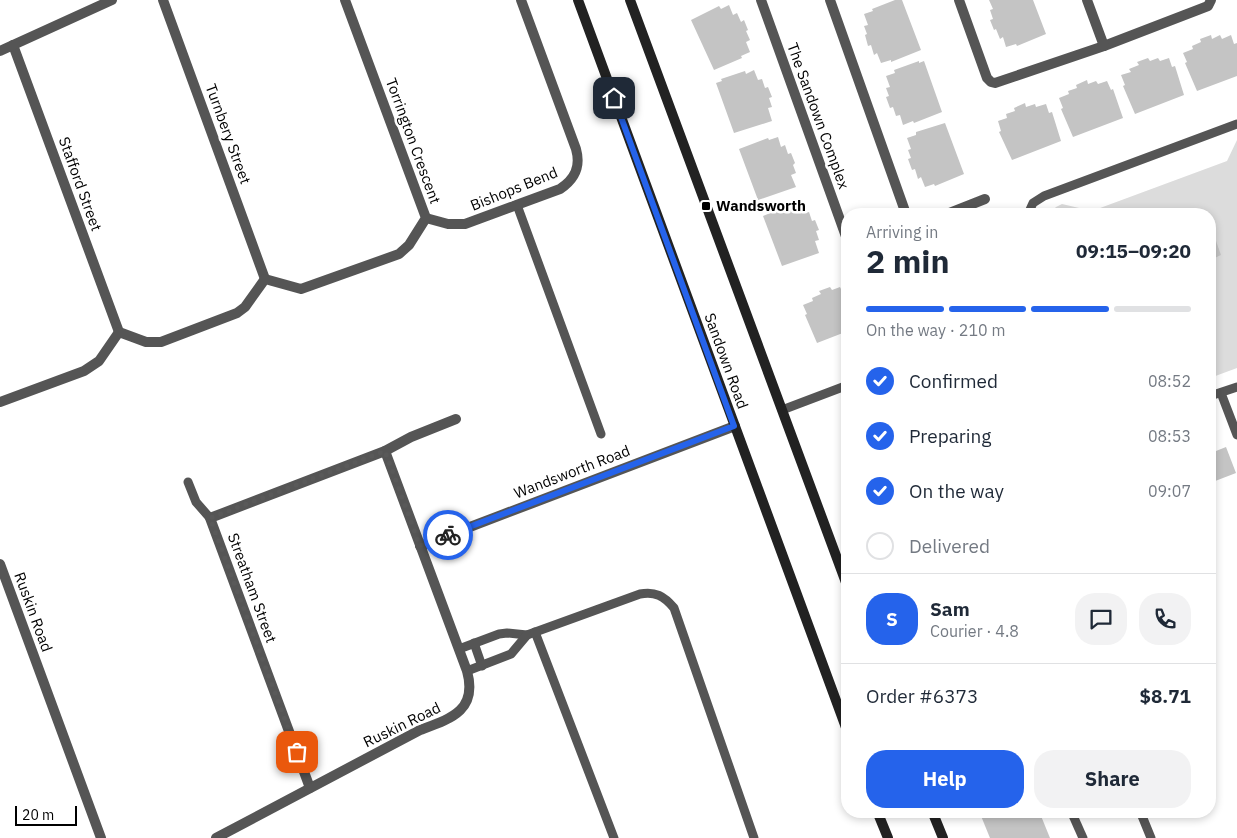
<!DOCTYPE html>
<html lang="en">
<head>
<meta charset="utf-8">
<style>
	:root { --surface:#fff; --page:#f2f2f3; --text:#1f2937; --muted:#747a83; --line:#e0e1e3; --accent:#2563eb }
	body { margin:0; font-family:"IBM Plex Sans",sans-serif; background:var(--page); color:var(--text); height:100vh; display:flex; flex-direction:column; font-size:19px; white-space:nowrap }
	* { box-sizing:border-box; margin:0 }
	p { font-size:16px; color:var(--muted) }
	.icon { flex:none; width:28px; height:28px; fill:none; stroke:currentColor; stroke-width:2; stroke-linecap:round; stroke-linejoin:round }
	.map { position:relative; flex:1; overflow:hidden }
	.sheet { position:absolute; left:841px; top:208px; width:375px; height:610px; display:flex; flex-direction:column; background:var(--surface); border-radius:20px; box-shadow:0 2px 8px #0003 }
	.sheet>* { flex:none }
	.scale { position:absolute; left:15px; bottom:12px; width:62px; box-sizing:border-box; padding-left:5px; border:2px solid #000; border-top:0; font-size:14px; line-height:18px; white-space:nowrap; color:#000; -webkit-text-stroke:4px #fff; paint-order:stroke }
	.pin { position:absolute; display:grid; place-items:center; width:42px; height:42px; color:#fff; margin:-21px; border-radius:10px; box-shadow:0 2px 8px #0006 }
	.courier { position:absolute; display:grid; place-items:center; width:50px; height:50px; margin:-25px; border:4px solid #2563eb; border-radius:50%; background:#fff; color:#222; box-shadow:0 1px 6px #0007 }
	.overview em { font-style:normal; font-weight:700 }
	.overview div { display:flex; flex-direction:column-reverse }
	.overview { display:flex; align-items:center; justify-content:space-between; height:85px; padding:0 25px }
	h1 { font-size:32px; font-weight:700; line-height:38px }
	.bar { display:grid; grid-template-columns:repeat(4,1fr); gap:8px 5px; align-content:center; height:60px; padding:0 25px }
	.bar i { height:6px; border-radius:4px; background:var(--line) }
	.bar .active { background:var(--accent) }
	.bar p { grid-column:span 4 }
	.line { display:flex; align-items:center; gap:12px; padding:0 25px; border-top:1px solid var(--line) }
	.line div { flex:1 }
	.round { display:grid; place-items:center; flex:none; width:52px; height:52px; border-radius:20px; background:var(--page) }
	ol { padding:0 25px; list-style:none }
	li { display:flex; align-items:center; gap:15px; height:55px }
	li p { margin-inline-start:auto }
	li .icon { padding:5px; border-radius:50%; background:var(--accent); color:#fff; stroke-width:4 }
	li:last-child { color:var(--muted) }
	li i { width:28px; height:28px; border:2px solid var(--line); border-radius:50% }
	.action { display:flex; gap:10px; margin-top:auto; padding:10px 25px }
	.action a { flex:1; height:58px; border-radius:20px; background:var(--accent); color:#fff; font-size:20px; font-weight:700; line-height:58px; text-align:center }
	.action a+a { background:var(--page); color:var(--text) }
	.map>svg:first-child { display:block }
	.green { fill:#dcdcdc }
	.building { fill:#c4c4c4 }
	.lines { fill:none; stroke-linecap:round; stroke-linejoin:round }
	.lane { stroke:#555; stroke-width:9 }
	.street { stroke:#555; stroke-width:10 }
	.secondary { stroke:#222; stroke-width:10 }
	.done { stroke:#595959; stroke-width:5; stroke-dasharray:0 9 }
	.route { stroke:#2563eb; stroke-width:6 }
	.poi-dot { fill:#000; stroke:#fff; stroke-width:2 }
	.labels { text-anchor:middle; stroke-width:5; stroke-linejoin:round; paint-order:stroke }
	.street-label { font-size:15px; fill:#000; stroke:#fff }
	.poi-label { font-size:15px; font-weight:bold; fill:#000; stroke:#fff; text-anchor:start }
</style>
</head>
<body>
<div class="map">
<svg width="1237" height="838" viewBox="0 0 1237 838">
	<rect width="100%" height="100%" fill="#fff"/>
	<!-- green -->
	<path class="green" d="M1237,140V368L1210,378V214H1049L1056,207L1062,204L1092,211L1227,161Z"/>
	<!-- building -->
	<g class="building">
		<path d="M895,0H902L921,50L891,62V60L881,63L877,53L874,55L871,45L868,46L865,35L867,34L864,26L868,25L864,14L873,11L872,9Z"/>
		<path d="M989,0H1033L1046,34L1017,46L1016,44L1006,47L1003,37L1000,39L996,29L994,30L990,20L993,19L990,10L993,9Z"/>
		<path d="M729,5L733,15L737,13L741,22L744,20L748,30L746,31L750,40L746,42L750,52L741,56L742,58L714,70L691,20L719,6L721,9Z"/>
		<path d="M1211,35L1212,39L1220,35L1222,39L1231,35L1234,44L1237,43V76L1197,91L1185,63L1187,62L1183,53L1193,49L1192,46L1201,42L1200,39Z"/>
		<path d="M1148,58L1150,61L1158,58L1160,61L1169,58L1172,67L1175,66L1184,95L1135,114L1123,86L1125,85L1121,75L1131,72L1129,69L1139,65L1137,62Z"/>
		<path d="M919,61V63L924,61L942,112L914,123L913,121L903,125L900,115L896,116L893,107L890,108L886,97L889,96L886,88L890,87L886,76L895,73L894,70Z"/>
		<path d="M754,70L758,80L762,79L765,88L768,87L772,97L769,98L772,107L768,108L772,121L734,133L716,83L722,81L721,79L745,71L746,74Z"/>
		<path d="M1087,80L1088,84L1096,81L1098,84L1107,81L1111,90L1113,89L1123,118L1073,137L1061,109L1063,108L1059,98L1069,94L1068,91L1077,88L1076,85Z"/>
		<path d="M1025,103L1026,107L1035,104L1036,107L1046,104L1049,113L1052,112L1061,141L1012,160L999,132L1001,131L998,121L1007,118L1006,114L1015,111L1014,108Z"/>
		<path d="M945,123L964,174L935,186L934,184L925,187L921,177L918,179L915,169L912,170L908,159L911,158L908,150L911,149L907,138L916,135V132Z"/>
		<path d="M778,137L781,147L785,145L788,154L791,153L795,163L793,165L796,173L791,175L796,187L758,200L739,149L768,138L769,140Z"/>
		<path d="M801,203L805,213L809,212L812,221L815,220L819,230L816,231L819,240L815,241L819,253L782,266L763,216L792,204L793,207Z"/>
		<path d="M1216,241L1221,255L1210,260V243Z"/>
		<path d="M830,287L832,290L840,287L842,291L848,288V331L817,343L805,315L807,314L803,305L813,301L812,298L821,294L819,291Z"/>
		<path d="M1210,434L1216,451L1226,447L1236,473L1210,483Z"/>
		<path d="M979,811H1039L1050,838H990Z"/>
	</g>
	<g class="lines">
		<!-- lane -->
		<g class="lane">
			<path d="M517,205L601,434"/>
			<path d="M1028,214L1033,203L1044,196L1237,124"/>
			<path d="M1221,393L1237,435"/>
			<path d="M1210,396L1237,387"/>
			<path d="M782,410L848,385"/>
			<path d="M188,482L196,502L210,518"/>
			<path d="M535,632L614,838"/>
			<path d="M474,643L482,666"/>
			<path d="M459,649L499,634L507,633L527,635L640,594C655,591 664,596 674,608L754,838"/>
			<path d="M467,671L511,654L527,635"/>
			<path d="M1071,811L1083,838"/>
			<path d="M1140,811L1151,838"/>
		</g>
		<!-- street -->
		<g class="street">
			<path d="M163,0L265,279"/>
			<path d="M761,0L848,242"/>
			<path d="M830,0L906,214"/>
			<path d="M959,0L987,78L991,82L995,83L1104,46L1208,6L1211,0"/>
			<path d="M1087,0L1104,46"/>
			<path d="M13,45L119,332"/>
			<path d="M0,51L112,0"/>
			<path d="M947,214L985,199"/>
			<path d="M426,218L448,224H465L560,189C575,179 581,167 576,149L521,0"/>
			<path d="M0,402L84,371L99,361L119,332L146,342H161L237,313L245,307L265,279L301,289L399,254L409,245L426,218L345,0"/>
			<path d="M420,546L735,426"/>
			<path d="M0,564L101,838"/>
			<path d="M310,788L210,518L385,451L411,437L456,419"/>
			<path d="M216,838L420,730C450,719 478,711 467,671L385,451"/>
		</g>
		<!-- secondary -->
		<g class="secondary">
			<path d="M578,0L848,733"/>
			<path d="M630,0L848,588"/>
			<path d="M877,811L888,838"/>
			<path d="M932,811L943,838"/>
		</g>
	</g>
	<g class="lines">
		<!-- done -->
		<path class="done" d="M297,752L210,518L385,451L420,546L448,535"/>
		<!-- route -->
		<path class="route" d="M448,535L734,426L614,98"/>
	</g>
	<!-- markers -->
	<rect class="poi-dot" x="701" y="201" width="10" height="10" rx="2.5"/>
	<g class="labels">
		<!-- street labels -->
		<g class="street-label">
			<text transform="translate(818 116) rotate(70)" y="5">The Sandown Complex</text>
			<text transform="translate(228 134) rotate(70)" y="5">Turnbery Street</text>
			<text transform="translate(413 141) rotate(70)" y="5">Torrington Crescent</text>
			<text transform="translate(80 184) rotate(70)" y="5">Stafford Street</text>
			<text transform="translate(514 189) rotate(-22)" y="5">Bishops Bend</text>
			<text transform="translate(726 361) rotate(70)" y="5">Sandown Road</text>
			<text transform="translate(572 472) rotate(-21)" y="5">Wandsworth Road</text>
			<text transform="translate(252 588) rotate(70)" y="5">Streatham Street</text>
			<text transform="translate(33 612) rotate(70)" y="5">Ruskin Road</text>
			<text transform="translate(402 725) rotate(-26)" y="5">Ruskin Road</text>
		</g>
		<!-- poi labels -->
		<g class="poi-label">
			<text x="716" y="211">Wandsworth</text>
		</g>
	</g>
</svg>
<div class="scale">20 m</div>
<div class="pin" style="left:297px;top:752px;background:#ea580c"><svg class="icon" aria-label="bag" viewBox="0 0 24 24"><path d="M5 8h14l-1 12H6zM9 8a3 3 0 0 1 6 0"/></svg></div>
<div class="pin" style="left:614px;top:98px;background:#1f2937"><svg class="icon" aria-label="home" viewBox="0 0 24 24"><path d="M3 11l9-7 9 7M6 9v11h12V9"/></svg></div>
<div class="courier" style="left:448px;top:535px"><svg class="icon" aria-label="bike" viewBox="0 0 24 24"><circle cx="6" cy="16" r="4"/><circle cx="18" cy="16" r="4"/><path d="M6 16l4-8h5l3 8M10 8l3 8H6M13 5h3"/></svg></div>
<section class="sheet">
<div class="overview"><div><h1>2 min</h1><p>Arriving in</p></div><em>09:15–09:20</em></div>
<div class="bar"><i class="active"></i><i class="active"></i><i class="active"></i><i></i><p>On the way · 210 m</p></div>
<ol>
<li><svg class="icon" aria-label="check" viewBox="0 0 24 24"><path d="M5 12l5 5 9-10"/></svg>Confirmed<p>08:52</p></li>
<li><svg class="icon" aria-label="check" viewBox="0 0 24 24"><path d="M5 12l5 5 9-10"/></svg>Preparing<p>08:53</p></li>
<li><svg class="icon" aria-label="check" viewBox="0 0 24 24"><path d="M5 12l5 5 9-10"/></svg>On the way<p>09:07</p></li>
<li><i></i>Delivered</li>
</ol>
<div class="line" style="height:90px"><b class="round" style="background:var(--accent);color:#fff">S</b><div><b>Sam</b><p>Courier · 4.8</p></div><a class="round"><svg class="icon" aria-label="chat" viewBox="0 0 24 24"><path d="M4 5h16v11H9l-5 4z"/></svg></a><a class="round"><svg class="icon" aria-label="phone" viewBox="0 0 24 24"><path d="M5 4h4l2 5-3 2q2 4 5 5l2-3 5 2v4C11 20 4 13 5 4z"/></svg></a></div>
<div class="line" style="height:65px"><div>Order #6373</div><b>$8.71</b></div>
<div class="action"><a>Help</a><a>Share</a></div>
</section>
</div>
</body>
</html>
